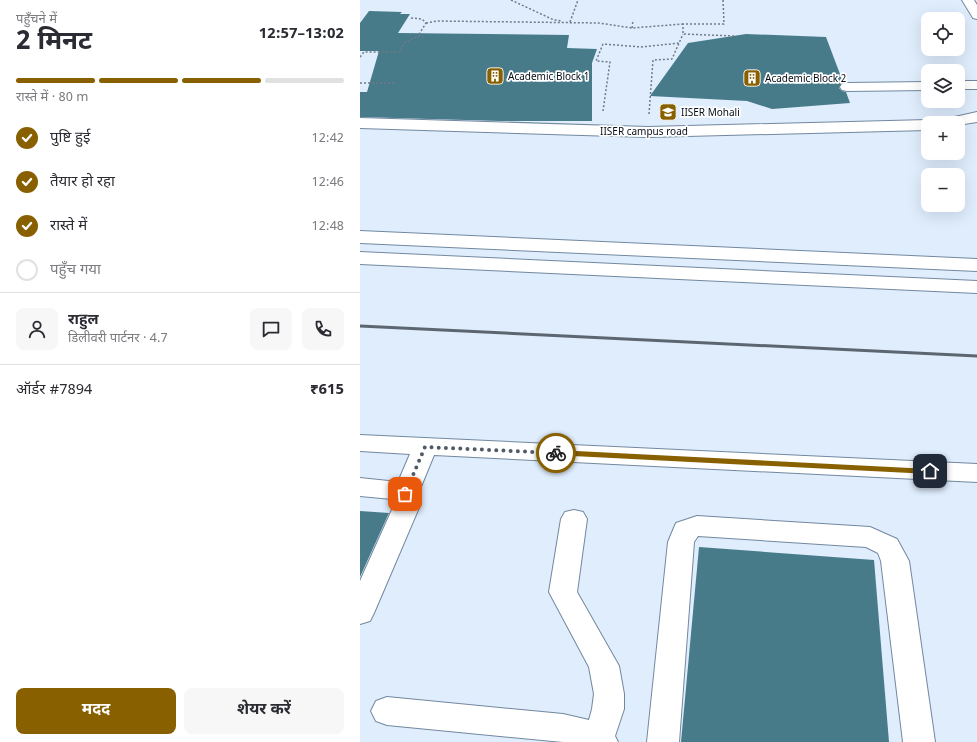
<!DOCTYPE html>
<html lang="hi">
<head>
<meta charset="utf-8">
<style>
	:root { --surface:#fff; --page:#f7f7f7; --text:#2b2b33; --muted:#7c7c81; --line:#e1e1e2; --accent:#886000 }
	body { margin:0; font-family:Georgia,"Noto Sans Devanagari",serif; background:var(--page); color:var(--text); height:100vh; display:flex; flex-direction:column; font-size:15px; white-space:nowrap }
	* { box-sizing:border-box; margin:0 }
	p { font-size:13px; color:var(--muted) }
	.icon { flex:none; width:22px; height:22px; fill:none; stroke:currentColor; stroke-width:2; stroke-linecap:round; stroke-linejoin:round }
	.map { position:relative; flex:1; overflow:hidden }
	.drawer { display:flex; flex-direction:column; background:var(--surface); width:360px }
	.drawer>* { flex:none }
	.controls { position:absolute; left:561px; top:12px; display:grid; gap:8px }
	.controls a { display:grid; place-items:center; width:44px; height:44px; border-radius:8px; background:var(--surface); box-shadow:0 4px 16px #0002; font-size:20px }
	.pin { position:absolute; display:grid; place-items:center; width:34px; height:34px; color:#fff; margin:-17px; border-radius:8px; box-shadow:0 2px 6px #0006 }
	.courier { position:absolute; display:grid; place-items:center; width:40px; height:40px; margin:-20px; border:3px solid #886000; border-radius:50%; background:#fff; color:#222; box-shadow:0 1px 5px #0007 }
	.summary em { font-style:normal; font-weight:700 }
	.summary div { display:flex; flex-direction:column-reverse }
	.summary { display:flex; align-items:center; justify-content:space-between; height:68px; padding:0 16px }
	h1 { font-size:26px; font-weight:700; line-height:30px }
	.bar { display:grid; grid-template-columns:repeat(4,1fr); gap:6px 4px; align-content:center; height:48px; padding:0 16px }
	.bar i { height:5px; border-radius:3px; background:var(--line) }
	.bar .selected { background:var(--accent) }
	.bar p { grid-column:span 4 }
	.line { display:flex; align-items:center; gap:10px; padding:0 16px; border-top:1px solid var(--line) }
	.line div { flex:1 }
	.round { display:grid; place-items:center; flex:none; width:42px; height:42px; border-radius:8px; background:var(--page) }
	ol { padding:0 16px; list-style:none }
	li { display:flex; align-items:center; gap:12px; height:44px }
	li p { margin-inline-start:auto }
	li .icon { padding:4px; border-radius:50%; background:var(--accent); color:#fff; stroke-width:4 }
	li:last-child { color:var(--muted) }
	li i { width:22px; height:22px; border:2px solid var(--line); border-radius:50% }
	.button { display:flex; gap:8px; margin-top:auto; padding:8px 16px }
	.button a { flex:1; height:46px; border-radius:8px; background:var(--accent); color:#fff; font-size:16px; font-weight:700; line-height:46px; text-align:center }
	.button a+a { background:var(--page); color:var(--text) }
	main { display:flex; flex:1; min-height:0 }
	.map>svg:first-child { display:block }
	.building { fill:#477b89 }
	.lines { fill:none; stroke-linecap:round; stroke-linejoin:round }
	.minor-casing { stroke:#72889f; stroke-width:2 }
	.path { stroke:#707b87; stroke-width:1.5; stroke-dasharray:2 2; stroke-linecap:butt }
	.minor { fill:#fff; fill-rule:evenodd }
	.rail { stroke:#5c6671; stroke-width:3 }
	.route { fill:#886000 }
	.done { stroke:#515b66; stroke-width:4; stroke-dasharray:0 7.2 }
	.labels { text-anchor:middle; stroke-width:3.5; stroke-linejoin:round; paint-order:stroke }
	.far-poi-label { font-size:10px; fill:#050d15; stroke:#fff; text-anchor:start }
	.far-street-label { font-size:10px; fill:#050d15; stroke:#fff }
</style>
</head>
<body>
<main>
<section class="drawer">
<div class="summary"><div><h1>2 मिनट</h1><p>पहुँचने में</p></div><em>12:57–13:02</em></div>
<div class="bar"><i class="selected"></i><i class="selected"></i><i class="selected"></i><i></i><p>रास्ते में · 80 m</p></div>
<ol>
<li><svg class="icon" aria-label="check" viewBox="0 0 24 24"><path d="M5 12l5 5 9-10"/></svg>पुष्टि हुई<p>12:42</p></li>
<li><svg class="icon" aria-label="check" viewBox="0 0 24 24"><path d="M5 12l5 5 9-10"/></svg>तैयार हो रहा<p>12:46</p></li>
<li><svg class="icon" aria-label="check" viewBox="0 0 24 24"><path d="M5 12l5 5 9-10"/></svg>रास्ते में<p>12:48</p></li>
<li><i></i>पहुँच गया</li>
</ol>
<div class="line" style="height:72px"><a class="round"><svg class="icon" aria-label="person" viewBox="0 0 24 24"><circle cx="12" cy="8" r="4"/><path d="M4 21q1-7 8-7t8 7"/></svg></a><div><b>राहुल</b><p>डिलीवरी पार्टनर · 4.7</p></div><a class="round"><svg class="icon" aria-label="chat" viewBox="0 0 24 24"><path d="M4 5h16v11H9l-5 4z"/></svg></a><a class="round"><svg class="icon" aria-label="phone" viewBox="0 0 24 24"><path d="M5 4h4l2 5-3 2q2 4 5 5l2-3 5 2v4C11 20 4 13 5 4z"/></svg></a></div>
<div class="line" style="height:52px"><div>ऑर्डर #7894</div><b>₹615</b></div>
<div class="button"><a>मदद</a><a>शेयर करें</a></div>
</section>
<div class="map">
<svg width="617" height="742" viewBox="0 0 617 742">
	<rect width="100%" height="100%" fill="#dfedfd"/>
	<!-- building -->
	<g class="building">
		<path d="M9,11L42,12L40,14H50L38,33L209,35L207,48L237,49L232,63V121H140L0,117V92H7L19,51H0V23Z"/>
		<path d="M386,34L466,37L483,82L479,88L482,91L486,92L490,103L412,109L387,101L290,96L328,43Z"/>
		<path d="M0,511L29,513L0,577Z"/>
		<path d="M339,547L514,560L529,742H321Z"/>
	</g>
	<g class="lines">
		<defs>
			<g id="minor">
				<path d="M602,0H614L617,5V19L613,18Z"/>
				<rect x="598" y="81" width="19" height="8"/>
				<path d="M568,82V90L487,91L482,90L480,87L482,84L487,83Z"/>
				<path d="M617,112V122L598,125V123H578L581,120Z"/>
				<path d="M0,118L288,127L568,120L574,123H568V130L288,137L0,128Z"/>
				<path d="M0,231L617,259V271L0,243Z"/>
				<path d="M0,252L617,281V293L0,264Z"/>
				<path d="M0,435L617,464V482L74,455L58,494L61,503L14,613L10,621L0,624V581L35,503L32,499L0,496V478L38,482L50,454L0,451Z"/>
				<path d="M214,510L223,512L227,519L217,592L259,666L264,694V709L255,736L258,742H203L27,725L16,721L11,711L16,701L27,697L203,714L229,720L232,709L234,694L229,667L189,592L201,519L205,512Z"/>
				<path d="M337,516L510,527L537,539L549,561L575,742H543L521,561L518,553L506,547L338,536L334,542L319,742H287L308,542L316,523Z"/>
			</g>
		</defs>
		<!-- minor casing -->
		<use href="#minor" class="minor-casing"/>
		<!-- path -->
		<g class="path">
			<path d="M151,0L194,20L202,21"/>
			<path d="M363,0L364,24H323V34L374,36"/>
			<path d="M51,18L62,19L66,23L58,36L63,37"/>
			<path d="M210,22L218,0"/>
			<path d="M66,23L77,21L239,23L272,28L323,24"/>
			<path d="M272,28L273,20"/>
			<path d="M0,57L4,52H40L44,43L58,36"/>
			<path d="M0,83H35"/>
			<path d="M243,111L250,62L236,61L243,44L281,47L320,43"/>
			<path d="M289,114L293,60L312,59L323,34"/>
		</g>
		<!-- minor -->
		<use href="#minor" class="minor"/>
		<!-- rail -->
		<path class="rail" d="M0,326L617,356"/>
	</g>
	<!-- route -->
	<path class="route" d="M196,450L570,469L573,471L570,474L193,455V451Z"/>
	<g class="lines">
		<!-- done -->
		<path class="done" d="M45,494L65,447L196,453"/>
	</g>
	<!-- icons -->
	<defs>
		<symbol id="building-square" viewBox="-11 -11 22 22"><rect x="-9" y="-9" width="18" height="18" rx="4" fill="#886000" stroke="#fff"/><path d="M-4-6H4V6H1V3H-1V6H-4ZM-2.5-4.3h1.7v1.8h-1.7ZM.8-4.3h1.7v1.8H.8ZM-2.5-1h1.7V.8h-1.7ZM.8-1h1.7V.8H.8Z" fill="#fff"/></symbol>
		<symbol id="university-square" viewBox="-11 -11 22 22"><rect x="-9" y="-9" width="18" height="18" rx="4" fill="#886000" stroke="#fff"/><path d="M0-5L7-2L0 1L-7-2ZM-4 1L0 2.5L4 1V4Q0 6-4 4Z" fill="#fff"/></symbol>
	</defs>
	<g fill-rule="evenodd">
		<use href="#building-square" x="125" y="66" width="20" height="20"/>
		<use href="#building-square" x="382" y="68" width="20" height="20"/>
		<use href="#university-square" x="298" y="102" width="20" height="20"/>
	</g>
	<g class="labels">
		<!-- far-poi labels -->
		<g class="far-poi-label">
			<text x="148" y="80">Academic Block 1</text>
			<text x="405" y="82">Academic Block 2</text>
			<text x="321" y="116">IISER Mohali</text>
		</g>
		<!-- far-street labels -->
		<g class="far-street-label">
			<text x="284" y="135">IISER campus road</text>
		</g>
	</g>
</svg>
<div class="controls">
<a><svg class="icon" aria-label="locate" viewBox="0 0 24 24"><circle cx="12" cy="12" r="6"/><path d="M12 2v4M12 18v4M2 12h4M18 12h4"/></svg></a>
<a><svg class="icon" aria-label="layers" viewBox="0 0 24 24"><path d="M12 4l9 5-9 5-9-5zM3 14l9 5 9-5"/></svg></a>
<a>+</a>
<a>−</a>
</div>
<div class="pin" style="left:45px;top:494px;background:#ea580c"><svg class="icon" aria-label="bag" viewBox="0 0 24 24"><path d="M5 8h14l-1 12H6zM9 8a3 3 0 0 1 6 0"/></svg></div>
<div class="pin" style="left:570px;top:471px;background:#1f2937"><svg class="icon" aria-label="home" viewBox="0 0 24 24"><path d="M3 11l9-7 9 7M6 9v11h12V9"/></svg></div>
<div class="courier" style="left:196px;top:453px"><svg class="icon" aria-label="bike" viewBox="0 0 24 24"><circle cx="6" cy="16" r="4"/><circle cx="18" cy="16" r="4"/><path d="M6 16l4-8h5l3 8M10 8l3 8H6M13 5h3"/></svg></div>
</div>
</main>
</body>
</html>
